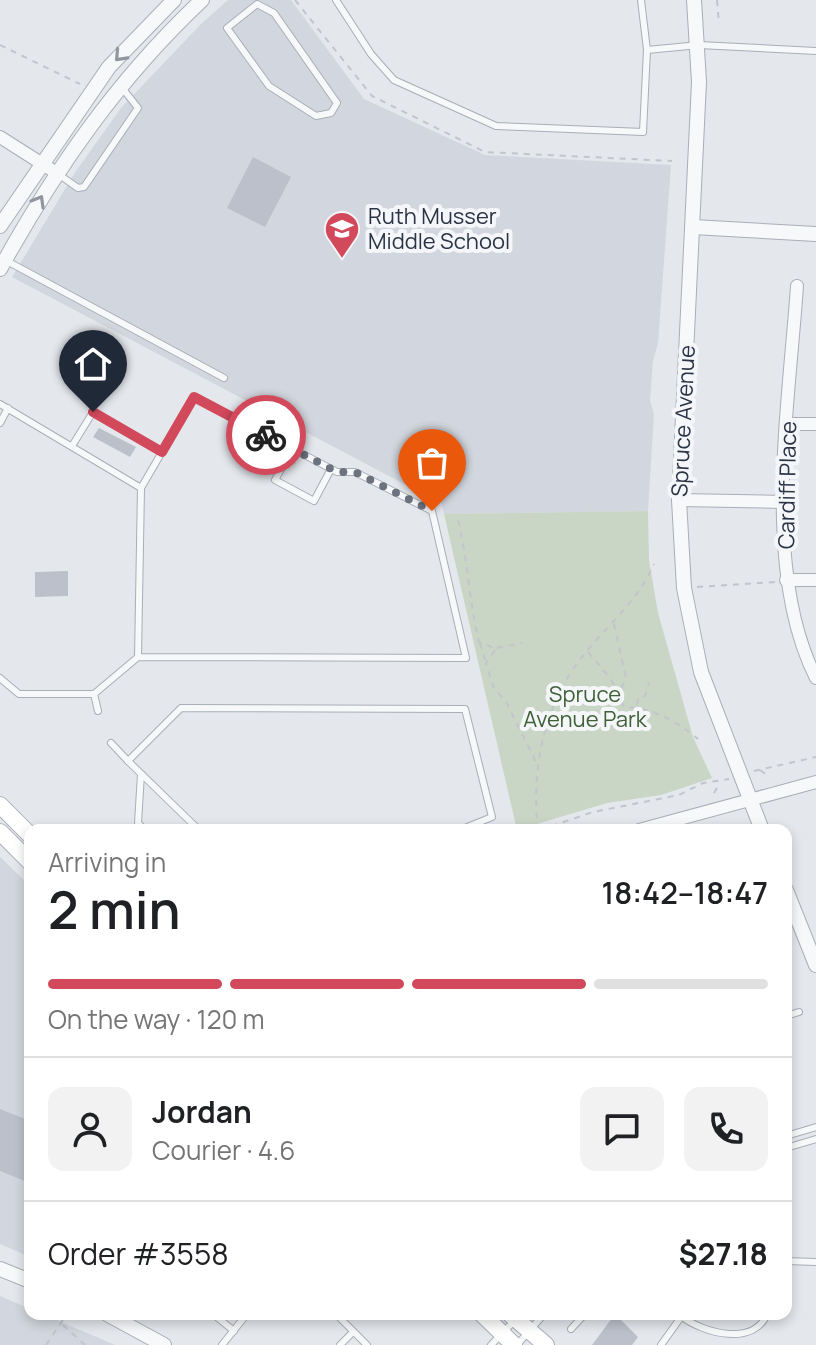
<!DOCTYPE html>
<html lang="en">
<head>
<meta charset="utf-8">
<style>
	:root { --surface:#fff; --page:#f2f2f2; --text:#202124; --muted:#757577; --line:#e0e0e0; --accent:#d1495b }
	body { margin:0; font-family:Manrope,sans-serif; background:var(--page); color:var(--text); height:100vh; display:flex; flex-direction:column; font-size:30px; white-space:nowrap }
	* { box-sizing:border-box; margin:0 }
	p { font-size:26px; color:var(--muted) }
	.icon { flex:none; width:44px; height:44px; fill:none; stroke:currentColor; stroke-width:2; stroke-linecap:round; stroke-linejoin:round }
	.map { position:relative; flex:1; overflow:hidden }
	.sheet { position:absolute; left:24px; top:824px; width:768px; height:496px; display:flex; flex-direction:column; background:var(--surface); border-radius:16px; box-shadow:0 4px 12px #0003 }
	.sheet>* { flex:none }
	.pin { position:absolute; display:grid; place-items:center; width:68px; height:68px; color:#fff; margin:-82px -34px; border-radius:50% 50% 50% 0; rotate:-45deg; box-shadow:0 0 8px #0007 }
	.pin .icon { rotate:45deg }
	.courier { position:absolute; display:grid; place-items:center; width:80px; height:80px; margin:-40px; border:6px solid #d1495b; border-radius:50%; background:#fff; color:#222; box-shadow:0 2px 10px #0007 }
	.summary em { font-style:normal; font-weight:600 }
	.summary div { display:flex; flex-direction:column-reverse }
	.summary { display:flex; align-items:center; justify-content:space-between; height:136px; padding:0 24px }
	h1 { font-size:52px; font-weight:600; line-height:60px }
	.bar { display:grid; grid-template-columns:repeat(4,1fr); gap:12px 8px; align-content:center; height:96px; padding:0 24px }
	.bar i { height:10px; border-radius:6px; background:var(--line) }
	.bar .on { background:var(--accent) }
	.bar p { grid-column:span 4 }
	.line { display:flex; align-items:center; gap:20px; padding:0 24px; border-top:2px solid var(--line) }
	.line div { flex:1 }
	.round { display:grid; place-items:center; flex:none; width:84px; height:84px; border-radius:16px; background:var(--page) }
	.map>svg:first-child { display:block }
	.built { fill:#d2d6de }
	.green { fill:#c9d6c5 }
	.building { fill:#bbc0ca }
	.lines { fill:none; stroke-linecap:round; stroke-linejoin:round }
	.service-casing { stroke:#a9aeb7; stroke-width:8 }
	.minor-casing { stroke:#a9aeb7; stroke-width:14 }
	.tertiary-casing { stroke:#a9aeb7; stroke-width:16 }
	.secondary-casing { stroke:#a9aeb7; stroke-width:18 }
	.path { stroke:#c2c5cb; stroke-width:2; stroke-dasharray:6 6; stroke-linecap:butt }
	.service { stroke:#f7f8fa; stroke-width:6 }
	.minor { stroke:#f7f8fa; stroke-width:12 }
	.tertiary { stroke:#f7f8fa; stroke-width:14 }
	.secondary { stroke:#fff; stroke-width:16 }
	.oneway { stroke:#9196a0 }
	.done { stroke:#6c737f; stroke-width:8; stroke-dasharray:0 14.4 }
	.route { stroke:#d1495b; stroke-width:10 }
	.labels { text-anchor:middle; stroke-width:8; stroke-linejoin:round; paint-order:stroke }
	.poi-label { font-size:22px; fill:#2b3445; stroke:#f4f6f9; text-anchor:start }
	.street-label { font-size:22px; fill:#2b3445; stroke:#f4f6f9 }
	.park-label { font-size:22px; fill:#3f6138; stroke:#f4f6f9 }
</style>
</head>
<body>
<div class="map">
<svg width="816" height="1345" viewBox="0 0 816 1345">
	<rect width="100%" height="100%" fill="#e4e7ec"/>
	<!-- built -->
	<g class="built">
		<path d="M228,0H291L364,99L485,155L671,165L658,343L653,361L650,401L654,414L648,511L444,514L442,504L12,277L76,171L121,108L201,24Z"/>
		<path d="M0,857L30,886V1257L0,1244Z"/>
		<path d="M0,1296L30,1309V1314H43L115,1345H0Z"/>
	</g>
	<!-- green -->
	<path class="green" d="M648,511L649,560L658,613L693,737L712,778L661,795L607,803L517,830L444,514Z"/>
	<!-- building -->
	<g class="building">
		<path d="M253,157L291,177L265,227L227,208Z"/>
		<path d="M99,428L136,447L130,457L93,437Z"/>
		<path d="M68,571V596L35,597V572Z"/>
		<path d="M0,1109L30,1121V1183L0,1171Z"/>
		<path d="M615,1314L638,1337L632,1345H592Z"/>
	</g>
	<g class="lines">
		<defs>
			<g id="service">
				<path d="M336,0L371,54L394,80L496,126L643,132L647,50L641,0"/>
				<path d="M257,4L274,13L337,103L331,113L316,116L269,86L227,28Z"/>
				<path d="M647,50L699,45L816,51"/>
				<path d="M58,174L78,188L84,187L138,108L123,89"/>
				<path d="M5,260L224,378"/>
				<path d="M0,404L141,488"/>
				<path d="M0,423L8,408"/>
				<path d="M72,446L93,412L162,452"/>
				<path d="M292,449L275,480L314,501L331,469"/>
				<path d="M0,678L19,694H94L138,657L141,488L194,397L337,472H355L432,511L466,658L138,657"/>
				<path d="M94,694L98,711"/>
				<path d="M111,743L128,761L181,708L465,709L492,817L460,830"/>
				<path d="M128,761L199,830"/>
				<path d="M141,774L138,823L145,830"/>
				<path d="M786,1016L799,1012"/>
				<path d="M786,1136L816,1127"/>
				<path d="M786,1148L816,1139"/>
				<path d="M786,1261L816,1262"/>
				<path d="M213,1314L234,1331"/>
				<path d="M336,1314L367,1345"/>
				<path d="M678,1314C706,1336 755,1345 767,1314"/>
				<path d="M571,1329L585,1314"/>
				<path d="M222,1345L247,1314"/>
				<path d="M340,1345L353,1332"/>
				<path d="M491,1345L516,1319"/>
				<path d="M517,1345L544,1314"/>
				<path d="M661,1345L681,1317"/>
			</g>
			<g id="minor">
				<path d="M0,137L55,172"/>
				<path d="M797,286C789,405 761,570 816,678"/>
				<path d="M788,424H816"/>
				<path d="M679,500L784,502"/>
				<path d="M786,580H816"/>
				<path d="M639,830L816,782"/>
			</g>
			<g id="tertiary">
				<path d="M694,0L699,82L679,500L684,588L701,672L762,830"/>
				<path d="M0,226L109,67L174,0"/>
				<path d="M693,227L816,234"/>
				<path d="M0,269C56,168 118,79 202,0"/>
				<path d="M786,890L816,965"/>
				<path d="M0,1269L30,1281"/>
				<path d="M107,1314L164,1345"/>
			</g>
			<g id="secondary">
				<path d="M0,805L30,835"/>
				<path d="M0,832L30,862"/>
				<path d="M482,1314L514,1345"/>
				<path d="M510,1314L546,1345"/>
			</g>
		</defs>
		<!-- service casing -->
		<use href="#service" class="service-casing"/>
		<!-- minor casing -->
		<use href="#minor" class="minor-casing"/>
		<!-- tertiary casing -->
		<use href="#tertiary" class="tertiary-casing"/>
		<!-- secondary casing -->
		<use href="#secondary" class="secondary-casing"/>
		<!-- path -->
		<g class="path">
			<path d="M295,0L372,96L485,152L672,161"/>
			<path d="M717,0L719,24"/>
			<path d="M0,45L80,84"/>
			<path d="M458,520C468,560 469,601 479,642L496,649L486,663L493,686L507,704L536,762"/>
			<path d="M697,587L775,582"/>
			<path d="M614,624L626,678L620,691"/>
			<path d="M480,643L486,663"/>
			<path d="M497,648L522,643"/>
			<path d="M588,652L611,679L624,707C653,708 675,720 698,739"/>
			<path d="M637,705L638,699L645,696L649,683"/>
			<path d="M760,770L768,776"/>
			<path d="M754,771L816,757"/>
			<path d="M714,793L719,784"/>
			<path d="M538,830C531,772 543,709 579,661C606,625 635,606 654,564"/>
			<path d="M540,830L593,812L679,795L703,783L729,779"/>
			<path d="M63,1325L85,1345"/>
			<path d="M46,1345L67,1314"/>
		</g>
		<!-- service -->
		<use href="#service" class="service"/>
		<!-- minor -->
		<use href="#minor" class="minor"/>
		<!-- tertiary -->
		<use href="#tertiary" class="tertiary"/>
		<!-- secondary -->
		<use href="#secondary" class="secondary"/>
	</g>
	<!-- one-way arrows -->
	<defs><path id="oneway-chevron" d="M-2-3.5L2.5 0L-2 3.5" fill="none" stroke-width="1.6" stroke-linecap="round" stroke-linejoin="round" transform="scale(2)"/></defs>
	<g class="oneway">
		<use href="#oneway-chevron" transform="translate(120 56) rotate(133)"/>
		<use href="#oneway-chevron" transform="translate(39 201) rotate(-60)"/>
	</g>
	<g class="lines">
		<!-- done -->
		<path class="done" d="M266,435L337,472H355L432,511"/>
		<!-- route -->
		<path class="route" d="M93,412L162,452L194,397L266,435"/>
	</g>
	<!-- icons -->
	<defs>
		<symbol id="school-pin" viewBox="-11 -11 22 30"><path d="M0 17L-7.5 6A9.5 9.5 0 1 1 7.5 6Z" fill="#d1495b" stroke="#f4f6f9"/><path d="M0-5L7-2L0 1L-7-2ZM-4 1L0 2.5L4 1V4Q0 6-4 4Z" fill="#fff"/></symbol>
	</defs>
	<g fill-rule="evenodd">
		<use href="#school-pin" x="322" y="209" width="40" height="54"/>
	</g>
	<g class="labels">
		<!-- poi labels -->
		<g class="poi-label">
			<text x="368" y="224">Ruth Musser<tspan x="368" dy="25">Middle School</tspan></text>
		</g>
		<!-- street labels -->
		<g class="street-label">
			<text transform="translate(683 421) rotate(-87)" y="8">Spruce Avenue</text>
			<text transform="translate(787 485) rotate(-89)" y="8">Cardiff Place</text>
		</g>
		<!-- park labels -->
		<g class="park-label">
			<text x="585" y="702">Spruce<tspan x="585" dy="25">Avenue Park</tspan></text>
		</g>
	</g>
</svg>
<div class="pin" style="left:432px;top:511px;background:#ea580c"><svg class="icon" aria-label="bag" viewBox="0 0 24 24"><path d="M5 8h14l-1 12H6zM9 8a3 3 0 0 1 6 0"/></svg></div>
<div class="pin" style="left:93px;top:412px;background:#1f2937"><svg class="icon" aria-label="home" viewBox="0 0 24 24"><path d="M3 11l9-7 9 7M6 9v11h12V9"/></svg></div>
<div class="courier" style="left:266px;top:435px"><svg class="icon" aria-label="bike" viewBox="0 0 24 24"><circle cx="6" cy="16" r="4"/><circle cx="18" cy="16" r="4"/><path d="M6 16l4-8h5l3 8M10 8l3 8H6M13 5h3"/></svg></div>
<section class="sheet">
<div class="summary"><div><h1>2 min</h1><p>Arriving in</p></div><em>18:42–18:47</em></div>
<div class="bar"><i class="on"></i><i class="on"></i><i class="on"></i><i></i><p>On the way · 120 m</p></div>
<div class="line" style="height:144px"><a class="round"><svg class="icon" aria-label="person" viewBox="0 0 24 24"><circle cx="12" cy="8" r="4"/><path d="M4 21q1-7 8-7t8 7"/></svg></a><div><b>Jordan</b><p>Courier · 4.6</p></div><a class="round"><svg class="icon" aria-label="chat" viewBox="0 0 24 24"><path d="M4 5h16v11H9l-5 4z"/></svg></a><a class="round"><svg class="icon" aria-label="phone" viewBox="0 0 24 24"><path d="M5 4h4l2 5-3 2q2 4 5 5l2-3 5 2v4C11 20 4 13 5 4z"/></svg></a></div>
<div class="line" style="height:104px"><div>Order #3558</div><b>$27.18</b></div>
</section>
</div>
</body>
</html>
